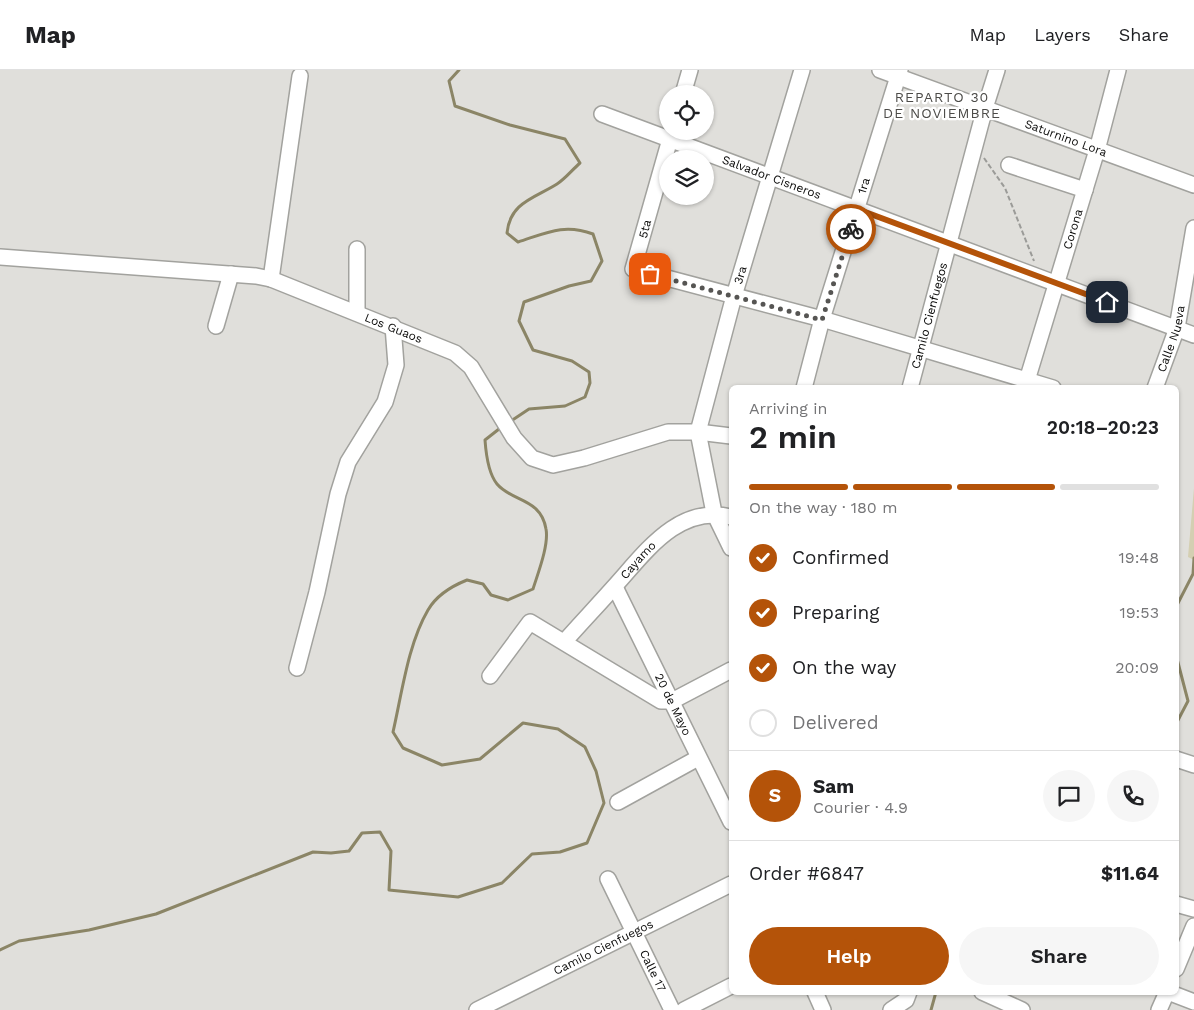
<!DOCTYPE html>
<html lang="en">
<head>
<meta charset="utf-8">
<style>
	:root { --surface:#fff; --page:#f6f6f6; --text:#202124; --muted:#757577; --line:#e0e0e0; --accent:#b45309 }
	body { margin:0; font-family:"Work Sans",sans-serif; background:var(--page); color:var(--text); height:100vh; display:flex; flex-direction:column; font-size:19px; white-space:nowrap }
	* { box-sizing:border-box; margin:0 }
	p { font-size:16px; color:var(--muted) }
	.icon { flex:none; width:28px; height:28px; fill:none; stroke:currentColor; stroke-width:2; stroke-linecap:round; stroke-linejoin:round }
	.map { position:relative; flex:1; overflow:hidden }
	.panel { position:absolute; left:729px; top:315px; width:450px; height:610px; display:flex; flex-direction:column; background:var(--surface); border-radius:8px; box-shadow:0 1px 4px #0004 }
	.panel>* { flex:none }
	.fabs { position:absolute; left:659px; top:15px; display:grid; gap:10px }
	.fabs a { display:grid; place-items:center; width:55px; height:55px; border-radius:50%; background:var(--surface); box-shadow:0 1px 4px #0004; font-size:25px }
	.pin { position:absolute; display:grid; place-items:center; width:42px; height:42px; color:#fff; margin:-21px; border-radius:10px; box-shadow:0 2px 8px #0006 }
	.courier { position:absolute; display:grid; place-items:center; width:50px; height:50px; margin:-25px; border:4px solid #b45309; border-radius:50%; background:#fff; color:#222; box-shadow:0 1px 6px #0007 }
	.head em { font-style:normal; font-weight:600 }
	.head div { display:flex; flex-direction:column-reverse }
	.head { display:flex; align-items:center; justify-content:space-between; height:85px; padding:0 20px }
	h1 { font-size:32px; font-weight:600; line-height:38px }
	.bar { display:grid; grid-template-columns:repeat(4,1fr); gap:8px 5px; align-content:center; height:60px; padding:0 20px }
	.bar i { height:6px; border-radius:4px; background:var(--line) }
	.bar .selected { background:var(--accent) }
	.bar p { grid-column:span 4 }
	.line { display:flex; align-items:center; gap:12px; padding:0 20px; border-top:1px solid var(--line) }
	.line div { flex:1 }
	.round { display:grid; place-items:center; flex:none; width:52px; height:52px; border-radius:26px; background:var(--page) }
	ol { padding:0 20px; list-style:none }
	li { display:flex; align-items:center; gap:15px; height:55px }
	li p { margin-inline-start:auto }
	li .icon { padding:5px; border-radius:50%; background:var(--accent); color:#fff; stroke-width:4 }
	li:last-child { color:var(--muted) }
	li i { width:28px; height:28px; border:2px solid var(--line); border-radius:50% }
	.action { display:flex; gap:10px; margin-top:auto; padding:10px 20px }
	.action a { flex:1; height:58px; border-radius:30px; background:var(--accent); color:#fff; font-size:20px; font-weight:600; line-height:58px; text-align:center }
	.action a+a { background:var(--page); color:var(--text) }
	header { display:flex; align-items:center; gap:30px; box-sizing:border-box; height:70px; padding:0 25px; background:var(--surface); border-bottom:1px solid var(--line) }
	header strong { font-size:24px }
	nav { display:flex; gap:28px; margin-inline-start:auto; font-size:18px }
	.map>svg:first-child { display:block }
	.green { fill:#d4cfb2 }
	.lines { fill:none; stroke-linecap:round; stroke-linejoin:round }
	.stream { stroke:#8b8566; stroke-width:3 }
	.minor-casing { stroke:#a2a29e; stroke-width:18 }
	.path { stroke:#9b9b98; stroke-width:2; stroke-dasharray:5 2.5; stroke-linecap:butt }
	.minor { stroke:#fff; stroke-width:15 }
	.done { stroke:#565553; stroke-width:5; stroke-dasharray:0 9 }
	.route { stroke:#b45309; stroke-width:6 }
	.labels { text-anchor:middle; stroke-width:4.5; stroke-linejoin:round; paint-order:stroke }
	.street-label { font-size:12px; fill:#0b0b0a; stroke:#fff }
	.neighbourhood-label { font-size:14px; letter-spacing:1px; fill:#4c4b48; stroke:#fff }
</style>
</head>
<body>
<header>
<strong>Map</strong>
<nav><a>Map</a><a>Layers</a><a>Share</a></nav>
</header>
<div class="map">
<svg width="1194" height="940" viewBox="0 0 1194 940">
	<rect width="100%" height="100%" fill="#e0dfdb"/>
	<!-- green -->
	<path class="green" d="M1194,418V490L1188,487Z"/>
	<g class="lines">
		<!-- stream -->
		<g class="stream">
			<path d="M459,0L449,11L455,36L510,55L565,69L580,93C572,100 565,109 557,114C535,128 510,132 507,163L518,172C546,163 564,153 593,164L602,191L591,211L569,216L524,232L519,251L533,280L572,291L589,302L590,313L585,327L565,336L529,339L511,351"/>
			<path d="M1176,537L1193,504L1194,488"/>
			<path d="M1176,585L1188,631L1176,654"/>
			<path d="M0,880L19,871L89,860L156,844L313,782L331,783L349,781L362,763L380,762L391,781L389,820L458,827L502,813L532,784L560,782L587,773L604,733L596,701L585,677L558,659L523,653L480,689L442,695L403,678L393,662C402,623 408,574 428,540C436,526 452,516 467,510L483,514L491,525L508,530L533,519C538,503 549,475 546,459C541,428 512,432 497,414C488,403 486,384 485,370L499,359"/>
			<path d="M931,940L936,922"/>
		</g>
		<defs>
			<g id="minor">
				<path id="s1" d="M880,0L1194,115"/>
				<path d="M683,24L690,0"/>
				<path id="s2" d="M602,44L1194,265"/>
				<path d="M672,62L633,199L822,249L1053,318"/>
				<path d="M1009,95L1085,120"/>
				<path d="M357,179V242"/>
				<path id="s3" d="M0,187L256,206L271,209L455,283L471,297L514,368L532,388L553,395L584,388L668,362H698L731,366"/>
				<path d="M271,209L300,6"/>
				<path d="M216,256L231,204"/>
				<path id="s4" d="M1025,317L1097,80L1118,0"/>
				<path id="s5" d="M804,318L822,249L900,0"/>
				<path id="s6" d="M910,318L985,38L997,0"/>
				<path id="s7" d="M1155,318L1177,258L1194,158"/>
				<path id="s8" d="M731,478L714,443L698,362L734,226L802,0"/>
				<path id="s9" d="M615,517L731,752"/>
				<path id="s10" d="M565,571C581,553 598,535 614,517C645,483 678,434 731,447"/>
				<path d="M297,598L317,522L338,424L348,392L385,332L396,295L393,256"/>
				<path d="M490,606L530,552L661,631H672L731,600"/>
				<path d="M1176,689L1194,695"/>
				<path d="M618,732L698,688"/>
				<path id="s11" d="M608,809L672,940"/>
				<path d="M1176,834L1194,839"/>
				<path d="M1176,899L1194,856"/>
				<path d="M815,922L823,940"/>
				<path d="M982,922L1022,940"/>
				<path d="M1168,922L1194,932"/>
				<path id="s12" d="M477,940L731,814"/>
				<path d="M684,940L731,916"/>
				<path d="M891,940L906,930L909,922"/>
				<path d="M1159,940L1167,922"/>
			</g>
		</defs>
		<!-- minor casing -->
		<use href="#minor" class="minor-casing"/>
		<!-- path -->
		<path class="path" d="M984,88L1005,118L1034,191"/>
		<!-- minor -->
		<use href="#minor" class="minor"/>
	</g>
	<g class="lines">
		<!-- done -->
		<path class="done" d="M650,204L822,250L851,159"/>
		<!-- route -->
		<path class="route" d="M851,159L857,139L1107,232"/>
	</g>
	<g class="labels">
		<!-- street labels -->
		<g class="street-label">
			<text dy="4" stroke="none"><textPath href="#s1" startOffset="198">Saturnino Lora</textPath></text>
			<text dy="4" stroke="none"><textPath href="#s2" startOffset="181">Salvador Cisneros</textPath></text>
			<text dy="4" stroke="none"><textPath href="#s5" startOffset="211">1ra</textPath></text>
			<text transform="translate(645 159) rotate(-75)" y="4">5ta</text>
			<text dy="4" stroke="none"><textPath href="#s4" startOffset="165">Corona</textPath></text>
			<text dy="4" stroke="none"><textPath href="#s8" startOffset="284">3ra</textPath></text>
			<text dy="4" stroke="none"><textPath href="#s6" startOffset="75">Camilo Cienfuegos</textPath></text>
			<text dy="4" stroke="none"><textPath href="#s3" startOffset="404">Los Guaos</textPath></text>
			<text dy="4" stroke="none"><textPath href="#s7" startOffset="52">Calle Nueva</textPath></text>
			<text dy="4" stroke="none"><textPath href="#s10" startOffset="109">Cayamo</textPath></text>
			<text dy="4" stroke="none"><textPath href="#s9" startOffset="131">20 de Mayo</textPath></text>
			<text dy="4" stroke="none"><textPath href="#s12" startOffset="141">Camilo Cienfuegos</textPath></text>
			<text dy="4" stroke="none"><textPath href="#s11" startOffset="102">Calle 17</textPath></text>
		</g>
		<!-- neighbourhood labels -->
		<g class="neighbourhood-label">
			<text x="942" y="32">REPARTO 30<tspan x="942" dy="16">DE NOVIEMBRE</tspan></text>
		</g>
	</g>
</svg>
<div class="fabs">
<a><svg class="icon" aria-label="locate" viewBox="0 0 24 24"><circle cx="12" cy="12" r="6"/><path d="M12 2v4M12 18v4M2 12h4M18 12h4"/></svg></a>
<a><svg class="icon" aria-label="layers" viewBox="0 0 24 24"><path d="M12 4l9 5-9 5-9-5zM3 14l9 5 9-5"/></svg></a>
</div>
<div class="pin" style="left:650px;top:204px;background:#ea580c"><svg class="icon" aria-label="bag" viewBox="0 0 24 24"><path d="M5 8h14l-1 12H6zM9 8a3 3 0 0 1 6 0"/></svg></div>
<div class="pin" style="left:1107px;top:232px;background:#1f2937"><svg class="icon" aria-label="home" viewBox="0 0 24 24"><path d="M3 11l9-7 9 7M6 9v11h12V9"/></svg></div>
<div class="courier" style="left:851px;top:159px"><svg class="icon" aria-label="bike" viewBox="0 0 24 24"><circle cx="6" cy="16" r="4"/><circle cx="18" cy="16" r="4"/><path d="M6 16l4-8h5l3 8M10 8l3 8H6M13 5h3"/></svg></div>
<section class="panel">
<div class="head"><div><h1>2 min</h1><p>Arriving in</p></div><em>20:18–20:23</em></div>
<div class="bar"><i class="selected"></i><i class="selected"></i><i class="selected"></i><i></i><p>On the way · 180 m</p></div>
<ol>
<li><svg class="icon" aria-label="check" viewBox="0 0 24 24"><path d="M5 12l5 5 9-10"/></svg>Confirmed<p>19:48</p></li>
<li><svg class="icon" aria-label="check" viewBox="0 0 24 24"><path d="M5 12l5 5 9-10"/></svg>Preparing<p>19:53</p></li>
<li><svg class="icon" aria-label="check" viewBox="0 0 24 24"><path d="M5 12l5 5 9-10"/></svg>On the way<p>20:09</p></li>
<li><i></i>Delivered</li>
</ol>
<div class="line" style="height:90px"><b class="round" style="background:var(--accent);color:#fff">S</b><div><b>Sam</b><p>Courier · 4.9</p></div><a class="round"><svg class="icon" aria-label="chat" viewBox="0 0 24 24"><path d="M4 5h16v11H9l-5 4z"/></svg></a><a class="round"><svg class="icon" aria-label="phone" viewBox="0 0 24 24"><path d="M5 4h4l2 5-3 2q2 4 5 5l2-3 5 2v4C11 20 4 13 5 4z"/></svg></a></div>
<div class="line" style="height:65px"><div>Order #6847</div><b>$11.64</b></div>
<div class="action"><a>Help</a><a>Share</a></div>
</section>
</div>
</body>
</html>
